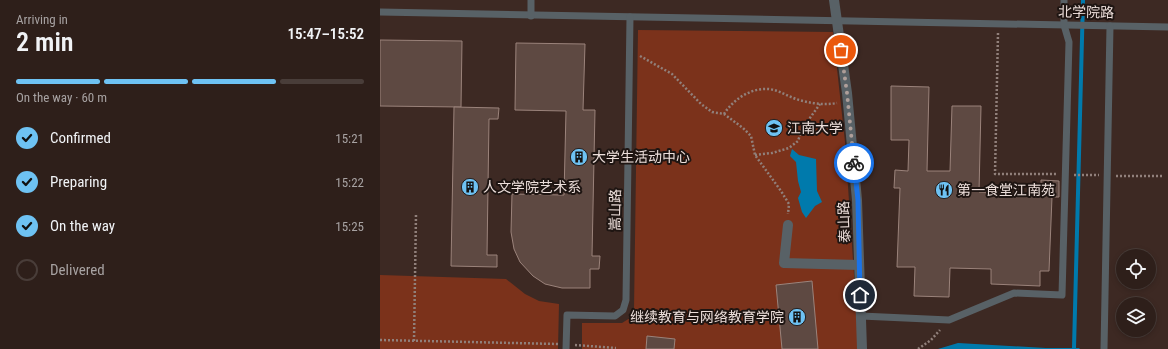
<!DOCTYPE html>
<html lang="en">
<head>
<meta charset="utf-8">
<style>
	:root { --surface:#2e1f1a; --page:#362723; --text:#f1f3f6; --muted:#a7a2a2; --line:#493d39; --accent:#6ec2f3 }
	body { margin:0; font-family:"Roboto Condensed","Noto Sans SC",sans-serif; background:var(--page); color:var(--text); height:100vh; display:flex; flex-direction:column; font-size:15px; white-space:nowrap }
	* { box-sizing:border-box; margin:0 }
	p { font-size:13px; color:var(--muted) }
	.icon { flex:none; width:22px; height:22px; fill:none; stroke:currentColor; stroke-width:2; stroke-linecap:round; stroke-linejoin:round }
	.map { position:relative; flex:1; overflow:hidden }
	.details { display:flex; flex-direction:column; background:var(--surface); width:380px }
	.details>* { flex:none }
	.tools { position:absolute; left:736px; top:249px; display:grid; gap:8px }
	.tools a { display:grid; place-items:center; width:40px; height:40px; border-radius:50%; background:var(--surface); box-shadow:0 2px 6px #0003,0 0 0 1px var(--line); font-size:20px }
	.pin { position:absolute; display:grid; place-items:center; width:34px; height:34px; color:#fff; margin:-17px; border:2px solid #fff; border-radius:50%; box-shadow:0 1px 4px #0007 }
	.courier { position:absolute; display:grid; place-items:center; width:40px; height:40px; margin:-20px; border:3px solid #1a73e8; border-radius:50%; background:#fff; color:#222; box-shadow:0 1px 5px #0007 }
	.summary em { font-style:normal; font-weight:600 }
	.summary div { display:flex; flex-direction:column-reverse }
	.summary { display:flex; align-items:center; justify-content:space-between; height:68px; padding:0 16px }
	h1 { font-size:26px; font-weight:600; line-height:30px }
	.bar { display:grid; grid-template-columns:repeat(4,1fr); gap:6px 4px; align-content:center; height:48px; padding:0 16px }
	.bar i { height:5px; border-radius:3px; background:var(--line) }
	.bar .on { background:var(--accent) }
	.bar p { grid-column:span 4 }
	ol { padding:0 16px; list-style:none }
	li { display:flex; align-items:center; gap:12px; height:44px }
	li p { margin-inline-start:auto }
	li .icon { padding:4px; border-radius:50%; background:var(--accent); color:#111; stroke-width:4 }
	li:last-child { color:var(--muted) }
	li i { width:22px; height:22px; border:2px solid var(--line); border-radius:50% }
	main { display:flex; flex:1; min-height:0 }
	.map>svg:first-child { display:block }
	.green { fill:#7b321b }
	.water { fill:#007aac }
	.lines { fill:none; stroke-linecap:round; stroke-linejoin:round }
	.stream { stroke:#007aac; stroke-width:4 }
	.building { fill:#5e4942; stroke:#9b837b }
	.path { stroke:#91807b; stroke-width:2.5; stroke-dasharray:2 2; stroke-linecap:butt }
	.lane { stroke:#586166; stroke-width:7 }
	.street { stroke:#586166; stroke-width:10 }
	.done { stroke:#af9f9a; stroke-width:4; stroke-dasharray:0 7.2 }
	.route { stroke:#1a73e8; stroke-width:5 }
	.labels { text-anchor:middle; stroke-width:4; stroke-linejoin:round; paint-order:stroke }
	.street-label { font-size:14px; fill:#ecdeda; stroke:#1e1512 }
	.poi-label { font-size:14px; fill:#ecdeda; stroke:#1e1512; text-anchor:start }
</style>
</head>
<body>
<main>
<section class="details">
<div class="summary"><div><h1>2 min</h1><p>Arriving in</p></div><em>15:47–15:52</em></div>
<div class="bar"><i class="on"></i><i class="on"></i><i class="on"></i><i></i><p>On the way · 60 m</p></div>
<ol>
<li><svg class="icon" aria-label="check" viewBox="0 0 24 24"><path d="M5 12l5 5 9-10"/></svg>Confirmed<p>15:21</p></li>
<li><svg class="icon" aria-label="check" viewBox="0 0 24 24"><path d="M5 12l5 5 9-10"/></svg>Preparing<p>15:22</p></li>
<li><svg class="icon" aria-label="check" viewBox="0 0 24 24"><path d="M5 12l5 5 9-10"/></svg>On the way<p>15:25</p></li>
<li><i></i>Delivered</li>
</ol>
</section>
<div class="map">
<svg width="788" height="349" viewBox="0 0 788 349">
	<rect width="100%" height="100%" fill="#3d2923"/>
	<!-- green -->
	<g class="green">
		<path d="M258,30L453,32L465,142L479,349H202V323H242L250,318L254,310Z"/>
		<path d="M0,275L126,279L145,294L159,301L179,304L178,349H0Z"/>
	</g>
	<!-- water -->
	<g class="water">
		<path d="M412,149L419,155L436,159L437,191L442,202L435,206L426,218L422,212L418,198L421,192L418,181L416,162L410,156Z"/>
		<path d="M578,343L666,348H699L700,349H558Z"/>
	</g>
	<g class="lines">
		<!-- stream -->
		<path class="stream" d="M694,348L703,0"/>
	</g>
	<!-- building -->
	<g class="building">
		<path d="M0,40L82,41L81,107L0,106Z"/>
		<path d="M136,43L205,44L203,110H215L212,256H220L219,269H210V288H182L165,284L153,276L140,262L134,249L131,232L132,194L184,195L186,111L135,110Z"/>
		<path d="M511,86L549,87L547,171H570L572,106H601L599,192L661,194V180L679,181V197H672L669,271H660V286L611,284V269L570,268L569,297L534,296L535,267H517L520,188H514L515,170L528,171L529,140H511Z"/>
		<path d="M74,107L119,108L118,119H109L107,255H117V267L71,266Z"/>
		<path d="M432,281L438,349H402L396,285Z"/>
		<path d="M267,336L295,339L294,349H266Z"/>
	</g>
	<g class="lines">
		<!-- path -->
		<g class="path">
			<path d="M618,33L615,174H677"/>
			<path d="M260,56L292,74L321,104L332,112L344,114L363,128L371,136L375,155L401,191L409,204L408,214"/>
			<path d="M344,114C354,98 375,85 394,90C404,93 413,99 423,101C435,104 446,105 457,103"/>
			<path d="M375,155L392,153L409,148L418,141L422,129L440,104"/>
			<path d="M694,175H719"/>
			<path d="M736,176H783"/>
			<path d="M0,340L178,344"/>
			<path d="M34,341L36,214"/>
			<path d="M195,345L236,348"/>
			<path d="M538,349L551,340L560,330"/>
		</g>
		<!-- lane -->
		<g class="lane">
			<path d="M0,12L788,27"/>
			<path d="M151,16V0"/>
			<path d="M481,316L569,320L634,293L682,295L689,42L684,25V0"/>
			<path d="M186,349L187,315L235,316L243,310L246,300L250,17"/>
			<path d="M724,349L730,26"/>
		</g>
		<!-- street -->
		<g class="street">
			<path d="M454,0L467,93L477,200L482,349"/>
			<path d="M408,225L404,263L479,265"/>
		</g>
	</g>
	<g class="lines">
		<!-- done -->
		<path class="done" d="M461,50L467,93L474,163"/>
		<!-- route -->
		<path class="route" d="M474,163L478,200L480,295"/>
	</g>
	<!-- icons -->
	<defs>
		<symbol id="university-disc" viewBox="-11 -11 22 22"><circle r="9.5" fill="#6ec2f3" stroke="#1e1512"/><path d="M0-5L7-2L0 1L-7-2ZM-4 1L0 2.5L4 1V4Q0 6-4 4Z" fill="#111"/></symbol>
		<symbol id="building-disc" viewBox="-11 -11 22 22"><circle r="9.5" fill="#6ec2f3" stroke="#1e1512"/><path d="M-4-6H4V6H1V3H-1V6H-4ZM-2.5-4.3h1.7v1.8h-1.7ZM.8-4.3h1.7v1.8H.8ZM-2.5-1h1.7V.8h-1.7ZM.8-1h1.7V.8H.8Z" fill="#111"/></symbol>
		<symbol id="restaurant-disc" viewBox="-11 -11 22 22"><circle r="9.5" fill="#6ec2f3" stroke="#1e1512"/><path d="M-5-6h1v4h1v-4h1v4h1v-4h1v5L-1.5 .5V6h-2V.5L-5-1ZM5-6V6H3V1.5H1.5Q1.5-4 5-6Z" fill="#111"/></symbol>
	</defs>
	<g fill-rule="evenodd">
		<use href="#university-disc" x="384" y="118" width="20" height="20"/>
		<use href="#building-disc" x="189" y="147" width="20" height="20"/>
		<use href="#building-disc" x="80" y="177" width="20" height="20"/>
		<use href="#restaurant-disc" x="554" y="180" width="20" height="20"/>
		<use href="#building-disc" x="407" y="307" width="20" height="20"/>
	</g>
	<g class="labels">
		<!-- street labels -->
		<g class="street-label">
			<text transform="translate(706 12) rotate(1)" y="5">北学院路</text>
			<text transform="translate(235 210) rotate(-89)" y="5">嵩山路</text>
			<text transform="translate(464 222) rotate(-92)" y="5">泰山路</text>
		</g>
		<!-- poi labels -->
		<g class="poi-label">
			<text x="407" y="133">江南大学</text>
			<text x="212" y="162">大学生活动中心</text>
			<text x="103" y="192">人文学院艺术系</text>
			<text x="577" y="195">第一食堂江南苑</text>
			<text x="404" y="322" text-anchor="end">继续教育与网络教育学院</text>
		</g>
	</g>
</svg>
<div class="tools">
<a><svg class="icon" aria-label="locate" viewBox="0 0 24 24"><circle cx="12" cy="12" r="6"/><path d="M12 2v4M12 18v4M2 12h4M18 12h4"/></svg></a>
<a><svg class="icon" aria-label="layers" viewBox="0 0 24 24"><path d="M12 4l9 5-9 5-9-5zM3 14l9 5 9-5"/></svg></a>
</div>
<div class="pin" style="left:461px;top:50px;background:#ea580c"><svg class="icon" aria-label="bag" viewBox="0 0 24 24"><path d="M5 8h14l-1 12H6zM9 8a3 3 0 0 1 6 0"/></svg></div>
<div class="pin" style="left:480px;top:295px;background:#1f2937"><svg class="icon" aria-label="home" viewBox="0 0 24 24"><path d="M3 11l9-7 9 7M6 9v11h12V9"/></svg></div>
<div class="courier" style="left:474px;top:163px"><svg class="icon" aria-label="bike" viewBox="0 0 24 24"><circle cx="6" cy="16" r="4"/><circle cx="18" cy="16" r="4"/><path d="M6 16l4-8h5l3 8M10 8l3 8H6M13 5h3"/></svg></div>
</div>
</main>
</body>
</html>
